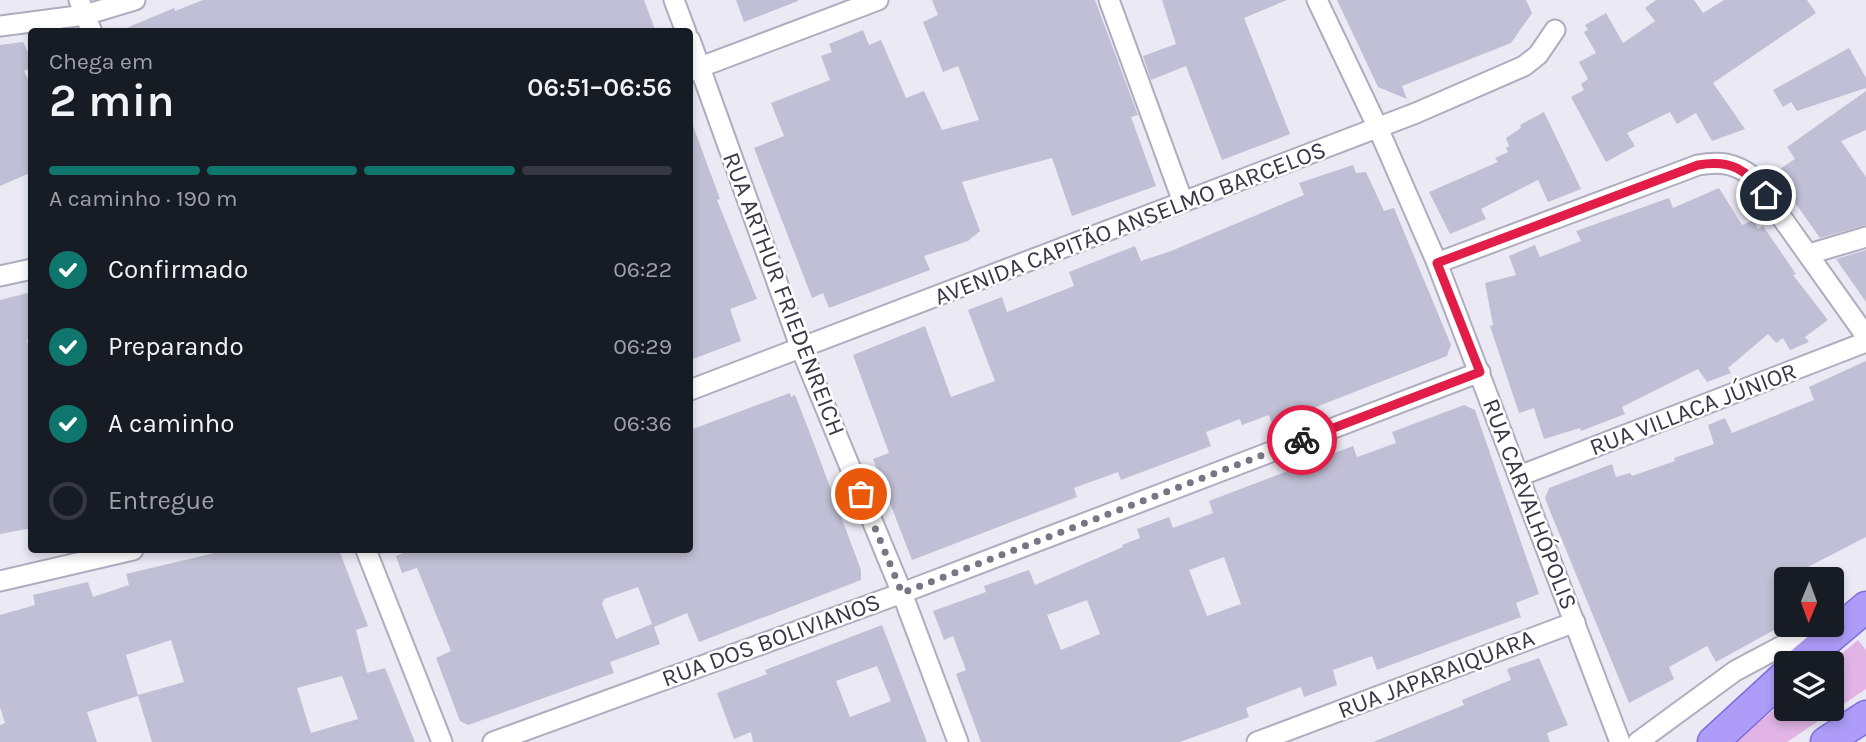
<!DOCTYPE html>
<html lang="pt">
<head>
<meta charset="utf-8">
<style>
	:root { --surface:#171b24; --page:#20242c; --text:#f1f3f6; --muted:#9ea1a6; --line:#363941; --accent:#0f766e }
	body { margin:0; font-family:Karla,sans-serif; background:var(--page); color:var(--text); height:100vh; display:flex; flex-direction:column; font-size:26px; white-space:nowrap }
	* { box-sizing:border-box; margin:0 }
	p { font-size:23px; color:var(--muted) }
	.icon { flex:none; width:38px; height:38px; fill:none; stroke:currentColor; stroke-width:2; stroke-linecap:round; stroke-linejoin:round }
	.map { position:relative; flex:1; overflow:hidden }
	.details { position:absolute; left:28px; top:28px; width:665px; height:525px; display:flex; flex-direction:column; background:var(--surface); border-radius:7px; box-shadow:0 4px 10px #0003 }
	.details>* { flex:none }
	.needle { width:46px; rotate:181deg }
	.fabs { position:absolute; left:1774px; top:567px; display:grid; gap:14px }
	.fabs a { display:grid; place-items:center; width:70px; height:70px; border-radius:7px; background:var(--surface); box-shadow:0 4px 10px #0003; font-size:35px }
	.pin { position:absolute; display:grid; place-items:center; width:60px; height:60px; color:#fff; margin:-30px; border:4px solid #fff; border-radius:50%; box-shadow:0 2px 7px #0007 }
	.courier { position:absolute; display:grid; place-items:center; width:70px; height:70px; margin:-35px; border:5px solid #e11d48; border-radius:50%; background:#fff; color:#222; box-shadow:0 2px 9px #0007 }
	.head em { font-style:normal; font-weight:600 }
	.head div { display:flex; flex-direction:column-reverse }
	.head { display:flex; align-items:center; justify-content:space-between; height:119px; padding:0 21px }
	h1 { font-size:46px; font-weight:600; line-height:52px }
	.bar { display:grid; grid-template-columns:repeat(4,1fr); gap:10px 7px; align-content:center; height:84px; padding:0 21px }
	.bar i { height:9px; border-radius:5px; background:var(--line) }
	.bar .on { background:var(--accent) }
	.bar p { grid-column:span 4 }
	ol { padding:0 21px; list-style:none }
	li { display:flex; align-items:center; gap:21px; height:77px }
	li p { margin-inline-start:auto }
	li .icon { padding:7px; border-radius:50%; background:var(--accent); color:#fff; stroke-width:4 }
	li:last-child { color:var(--muted) }
	li i { width:38px; height:38px; border:4px solid var(--line); border-radius:50% }
	.map>svg:first-child { display:block }
	.green { fill:#e1b4e5 }
	.building { fill:#c0bfd5; fill-rule:evenodd }
	.lines { fill:none; stroke-linecap:round; stroke-linejoin:round }
	.street-casing { stroke:#aeacbf; stroke-width:23 }
	.primary-casing { stroke:#7f6dde; stroke-width:33 }
	.street { stroke:#fff; stroke-width:19 }
	.primary { stroke:#ad9df9; stroke-width:30 }
	.done { stroke:#777684; stroke-width:7; stroke-dasharray:0 12.6 }
	.route { stroke:#e11d48; stroke-width:9 }
	.labels { text-anchor:middle; stroke-width:5; stroke-linejoin:round; paint-order:stroke }
	.street-label { font-size:24px; fill:#393847; stroke:#fff }
</style>
</head>
<body>
<div class="map">
<svg width="1866" height="742" viewBox="0 0 1866 742">
	<rect width="100%" height="100%" fill="#ebe9f4"/>
	<!-- green -->
	<path class="green" d="M1858,640L1866,650V689L1787,742H1735L1787,699V709H1832L1830,663Z"/>
	<!-- building -->
	<g class="building">
		<path d="M203,0H644L656,32H117L174,8L175,11Z"/>
		<path d="M736,0H798V1L744,22Z"/>
		<path d="M932,0H1095L1138,115L1131,117L1156,186L1072,216L1052,158L962,182L980,231L968,241L924,256L930,270L829,308L823,293L812,298L754,148L784,136L771,103L830,80L821,56L832,52L829,44L863,30L869,45L881,40L906,98L924,91L942,130L979,120L958,66L943,72L923,22L938,15Z"/>
		<path d="M1162,0H1287L1244,18L1290,134L1222,160L1186,66L1151,80L1143,56L1176,44Z"/>
		<path d="M1337,0H1526L1532,13L1511,43L1402,86L1407,99L1378,87Z"/>
		<path d="M1656,0H1694L1703,13L1724,0H1807L1816,13L1713,83L1745,129L1712,141L1696,113L1677,124L1670,112L1627,133L1635,146L1606,162L1571,97L1584,90L1581,84L1588,79L1579,62L1596,53L1584,32L1588,30L1585,25L1606,13L1623,43L1655,21L1645,8Z"/>
		<path d="M23,42L32,61V68L24,71L32,87V172L0,186V45Z"/>
		<path d="M1849,48L1866,78V88L1797,111L1791,102L1783,107L1773,90Z"/>
		<path d="M1866,91V130L1841,141L1866,177V225L1820,238L1774,173L1795,159L1787,147Z"/>
		<path d="M1544,112L1581,189L1548,202L1538,180L1481,209L1486,219L1450,234L1429,192L1498,162L1495,158L1508,152L1506,148L1509,146L1506,138L1521,128L1520,125Z"/>
		<path d="M692,123L720,199L717,200L757,299L730,309L741,341L690,360Z"/>
		<path d="M1353,165L1356,173L1366,172L1384,211L1394,208L1451,345L1447,356L1272,424L1269,415L1242,425L1240,419L1206,432L1211,446L1121,480L1118,472L1074,488L1077,497L912,560L873,459L889,453L853,355L925,326L951,397L995,381L968,310L1002,297L1007,312L1074,286L1069,272L1135,246L1141,261L1171,251L1304,195L1299,183Z"/>
		<path d="M1719,188L1742,225L1754,220L1758,229L1763,226L1796,274L1793,275L1828,320L1805,337L1809,342L1790,350L1783,338L1776,343L1768,334L1728,368L1731,373L1707,382L1698,369L1622,407L1625,414L1581,431L1580,428L1544,439L1534,408L1519,413L1490,326L1493,325L1485,283L1516,275L1509,256L1535,245L1540,257L1581,241L1576,231L1669,198L1673,208Z"/>
		<path d="M1866,250V302L1836,259Z"/>
		<path d="M32,292V339L27,340L32,358V528L0,534V300Z"/>
		<path d="M1866,361V537L1802,570L1807,579H1787V623L1716,662L1707,646L1669,667L1674,679L1629,703L1550,511L1545,498L1549,488L1612,464L1616,477L1630,473L1632,476L1675,461L1674,458L1714,444L1708,425L1725,418L1732,433L1789,410L1814,400L1809,387Z"/>
		<path d="M790,393L791,397L795,395L811,436L861,570V580L699,642L687,613L654,627L660,644L610,662L614,673L468,725L460,721L436,658L451,651L417,568L402,573L396,556L410,550H690V430ZM638,587L652,624L616,639L602,604L604,599Z"/>
		<path d="M1464,405L1475,410L1539,594L1516,603L1521,617L1377,670L1372,656L1333,670L1337,685L1304,697L1301,687L1246,708L1249,717L1180,742H981L956,674L966,670L953,636L944,640L933,611L986,592L984,586L1029,570L1035,585L1123,547L1122,545L1140,538L1137,529L1169,517L1173,528L1213,513L1209,501L1353,446L1357,457L1396,443L1392,432ZM1224,557L1241,604L1207,616L1189,570ZM1087,600L1100,634L1061,650L1047,615Z"/>
		<path d="M227,550H339L368,626L356,630L367,673L385,668L415,742H152L138,696L87,712L97,742H0V725L5,723L0,707V615L35,605L33,595L88,582L93,597L129,585L126,574ZM171,640L184,682L138,695L126,655ZM342,676L358,719L311,733L297,688Z"/>
		<path d="M882,625L927,742H753L751,732L734,739L717,693L767,674L765,670ZM877,666L891,701L850,717L836,681Z"/>
		<path d="M1539,658L1568,725L1547,733L1550,742H1373L1464,705L1462,700L1511,680L1507,669Z"/>
	</g>
	<g class="lines">
		<defs>
			<g id="street">
				<path d="M79,0L92,32"/>
				<path d="M674,0L686,32"/>
				<path d="M1109,0L1183,202"/>
				<path d="M1317,0L1378,128L1437,263L1620,742"/>
				<path d="M0,26L85,15L135,0"/>
				<path d="M690,40L800,346L902,593L958,742"/>
				<path d="M690,71L878,0"/>
				<path d="M1809,254L1866,237"/>
				<path d="M1437,263L1698,165C1720,161 1734,163 1752,176L1866,336"/>
				<path d="M0,276L32,269"/>
				<path d="M690,390L1416,113L1524,66L1538,55L1555,30"/>
				<path d="M1519,476L1866,342"/>
				<path d="M366,550L442,742"/>
				<path d="M0,581L133,550"/>
				<path d="M493,742L902,593L1480,372"/>
				<path d="M1257,742L1575,622"/>
				<path d="M1638,742L1735,671L1821,625"/>
			</g>
			<g id="primary">
				<path d="M1800,663L1866,607"/>
				<path d="M1713,742L1787,674"/>
				<path d="M1826,742L1866,716"/>
			</g>
		</defs>
		<!-- street casing -->
		<use href="#street" class="street-casing"/>
		<!-- primary casing -->
		<use href="#primary" class="primary-casing"/>
		<!-- street -->
		<use href="#street" class="street"/>
		<!-- primary -->
		<use href="#primary" class="primary"/>
	</g>
	<g class="lines">
		<!-- done -->
		<path class="done" d="M861,494L902,593L1302,440"/>
		<!-- route -->
		<path class="route" d="M1302,440L1480,372L1437,263L1698,165C1731,159 1747,170 1766,195"/>
	</g>
	<g class="labels">
		<!-- street labels -->
		<g class="street-label">
			<text transform="translate(1130 223) rotate(-21)" y="8">AVENIDA CAPITÃO ANSELMO BARCELOS</text>
			<text transform="translate(784 294) rotate(69)" y="8">RUA ARTHUR FRIEDENREICH</text>
			<text transform="translate(1693 409) rotate(-21)" y="8">RUA VILLACA JÚNIOR</text>
			<text transform="translate(1530 504) rotate(69)" y="8">RUA CARVALHÓPOLIS</text>
			<text transform="translate(771 640) rotate(-20)" y="8">RUA DOS BOLIVIANOS</text>
			<text transform="translate(1436 674) rotate(-21)" y="8">RUA JAPARAIQUARA</text>
		</g>
	</g>
</svg>
<div class="fabs">
<a><svg class="needle" viewBox="-14 -14 28 28"><path d="M0-13l5 13h-10z" fill="#e53935"/><path d="M0 13l5-13h-10z" fill="#9ea1a6"/></svg></a>
<a><svg class="icon" aria-label="layers" viewBox="0 0 24 24"><path d="M12 4l9 5-9 5-9-5zM3 14l9 5 9-5"/></svg></a>
</div>
<div class="pin" style="left:861px;top:494px;background:#ea580c"><svg class="icon" aria-label="bag" viewBox="0 0 24 24"><path d="M5 8h14l-1 12H6zM9 8a3 3 0 0 1 6 0"/></svg></div>
<div class="pin" style="left:1766px;top:195px;background:#1f2937"><svg class="icon" aria-label="home" viewBox="0 0 24 24"><path d="M3 11l9-7 9 7M6 9v11h12V9"/></svg></div>
<div class="courier" style="left:1302px;top:440px"><svg class="icon" aria-label="bike" viewBox="0 0 24 24"><circle cx="6" cy="16" r="4"/><circle cx="18" cy="16" r="4"/><path d="M6 16l4-8h5l3 8M10 8l3 8H6M13 5h3"/></svg></div>
<section class="details">
<div class="head"><div><h1>2 min</h1><p>Chega em</p></div><em>06:51–06:56</em></div>
<div class="bar"><i class="on"></i><i class="on"></i><i class="on"></i><i></i><p>A caminho · 190 m</p></div>
<ol>
<li><svg class="icon" aria-label="check" viewBox="0 0 24 24"><path d="M5 12l5 5 9-10"/></svg>Confirmado<p>06:22</p></li>
<li><svg class="icon" aria-label="check" viewBox="0 0 24 24"><path d="M5 12l5 5 9-10"/></svg>Preparando<p>06:29</p></li>
<li><svg class="icon" aria-label="check" viewBox="0 0 24 24"><path d="M5 12l5 5 9-10"/></svg>A caminho<p>06:36</p></li>
<li><i></i>Entregue</li>
</ol>
</section>
</div>
</body>
</html>
